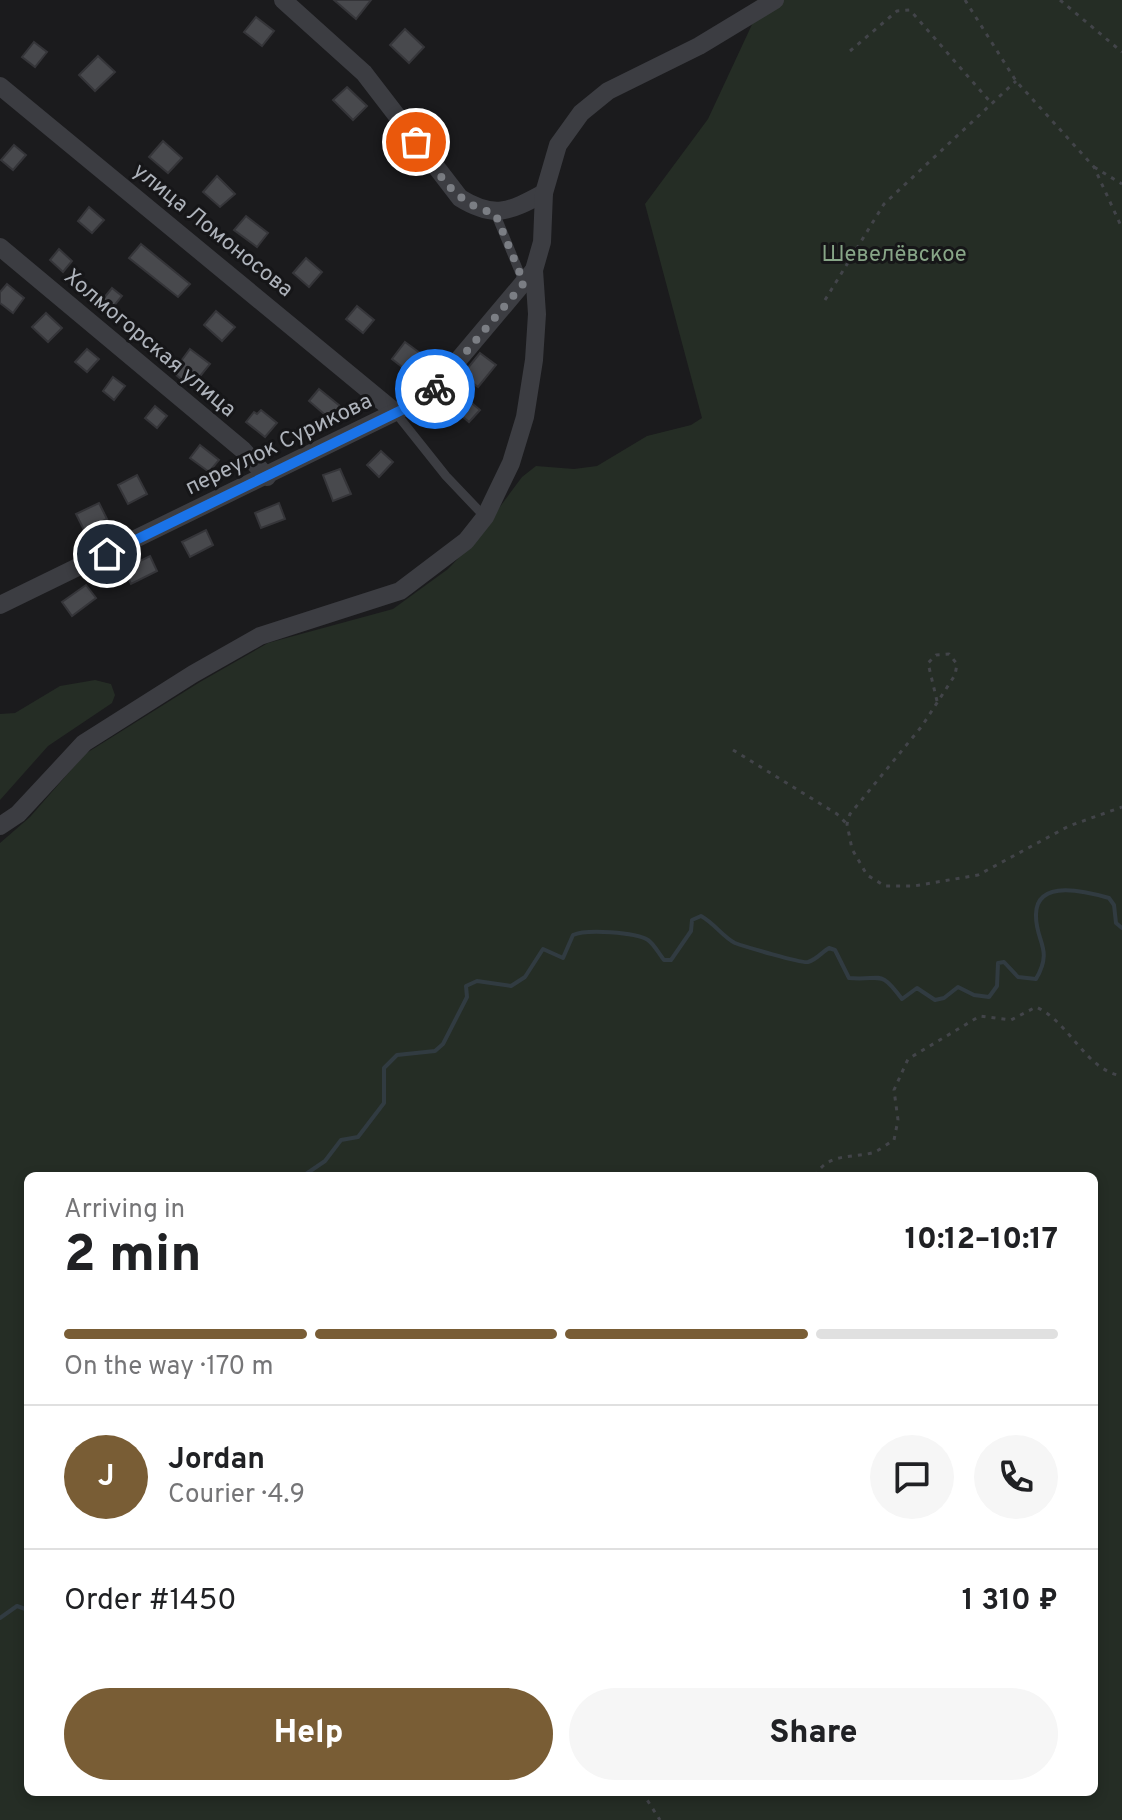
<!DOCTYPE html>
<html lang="en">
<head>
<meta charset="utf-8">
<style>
	:root { --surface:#fff; --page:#f6f6f6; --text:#202124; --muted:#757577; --line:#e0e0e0; --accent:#795d35 }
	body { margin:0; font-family:Overpass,sans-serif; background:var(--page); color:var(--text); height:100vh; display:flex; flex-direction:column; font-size:30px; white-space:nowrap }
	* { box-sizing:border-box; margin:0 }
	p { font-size:26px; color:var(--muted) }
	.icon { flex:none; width:44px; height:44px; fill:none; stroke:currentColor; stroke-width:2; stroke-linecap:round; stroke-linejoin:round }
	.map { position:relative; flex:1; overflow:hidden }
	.side { position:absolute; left:24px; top:1172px; width:1074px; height:624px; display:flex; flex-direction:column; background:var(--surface); border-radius:12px; box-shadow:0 4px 12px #0003 }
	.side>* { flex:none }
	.pin { position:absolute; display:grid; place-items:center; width:68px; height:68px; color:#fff; margin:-34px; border:4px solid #fff; border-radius:50%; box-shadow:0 2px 8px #0007 }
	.courier { position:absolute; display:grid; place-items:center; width:80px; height:80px; margin:-40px; border:6px solid #1a73e8; border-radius:50%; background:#fff; color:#222; box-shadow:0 2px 10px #0007 }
	.head em { font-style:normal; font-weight:800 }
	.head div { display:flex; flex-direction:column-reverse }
	.head { display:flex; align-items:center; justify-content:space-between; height:136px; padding:0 40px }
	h1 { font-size:52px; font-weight:800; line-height:60px }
	.bar { display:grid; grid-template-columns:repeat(4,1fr); gap:12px 8px; align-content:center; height:96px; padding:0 40px }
	.bar i { height:10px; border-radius:6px; background:var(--line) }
	.bar .active { background:var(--accent) }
	.bar p { grid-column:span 4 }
	.line { display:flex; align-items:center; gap:20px; padding:0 40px; border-top:2px solid var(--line) }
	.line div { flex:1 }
	.round { display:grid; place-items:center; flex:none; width:84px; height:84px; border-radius:42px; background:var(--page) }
	.action { display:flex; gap:16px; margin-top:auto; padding:16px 40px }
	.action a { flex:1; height:92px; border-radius:48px; background:var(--accent); color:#fff; font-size:32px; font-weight:800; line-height:92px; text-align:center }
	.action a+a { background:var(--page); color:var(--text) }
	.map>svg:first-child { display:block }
	.green { fill:#252d25; fill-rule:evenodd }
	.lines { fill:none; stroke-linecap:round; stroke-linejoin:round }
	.stream { stroke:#313b41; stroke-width:4 }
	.building { fill:#48494d; stroke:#353539; stroke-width:2 }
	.path { stroke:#424449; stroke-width:3; stroke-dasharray:4 6; stroke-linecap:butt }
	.service { stroke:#3c3d42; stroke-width:9 }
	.minor { stroke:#3c3d42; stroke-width:18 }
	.done { stroke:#7b7e84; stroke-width:8; stroke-dasharray:0 14.4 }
	.route { stroke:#1a73e8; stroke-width:10 }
	.labels { text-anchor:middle; stroke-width:6; stroke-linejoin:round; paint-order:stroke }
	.street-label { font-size:22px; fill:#aeb3bb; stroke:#161618 }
	.park-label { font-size:22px; fill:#87a587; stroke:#161618 }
</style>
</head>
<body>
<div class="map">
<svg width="1122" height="1820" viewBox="0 0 1122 1820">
	<rect width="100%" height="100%" fill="#1b1b1d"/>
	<!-- green -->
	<g class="green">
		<path d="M779,0H1122V1820H0V843L30,817L85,754L200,682L268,643L393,609L448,569L473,543L522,477L536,466L574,469L597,466L647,436L691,425L702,418L645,204L708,119L755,18ZM28,1176H1094V1792H28Z"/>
		<path d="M95,680L111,684L115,695L112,703L48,746L0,800V714L15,713L60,686Z"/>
	</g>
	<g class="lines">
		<!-- stream -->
		<g class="stream">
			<path d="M303,1176L325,1161L341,1140L358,1137L384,1103V1068L397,1055L435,1051L443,1044L467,997L466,986L477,981L511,986L525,977L543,949L563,958L573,935C586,929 635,932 648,940C654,944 659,954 664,960H671L691,931L692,920L701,916C714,923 723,937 735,943C743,946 803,964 808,962C816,960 822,952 829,948L835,950L849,978C882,981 879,968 902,999L917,988L935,1000L944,998L958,987L974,995L989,997L997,986L998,963L1004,962L1018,977L1036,979C1054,948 1035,942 1036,914C1037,878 1088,892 1109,898L1114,905L1116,923L1122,928"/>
			<path d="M0,1618L17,1606L28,1610"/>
		</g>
	</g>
	<!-- building -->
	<g class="building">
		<path d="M334,0H371L356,19Z"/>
		<path d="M256,17L274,31L262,46L244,32Z"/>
		<path d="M405,29L424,47L409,63L390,45Z"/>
		<path d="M34,42L47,52L35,67L22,57Z"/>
		<path d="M98,56L115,72L95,91L79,75Z"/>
		<path d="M347,87L367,106L353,120L333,100Z"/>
		<path d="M163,141L182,158L168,173L149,157Z"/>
		<path d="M14,145L26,155L13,170L1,160Z"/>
		<path d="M217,176L235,194L220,207L203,192Z"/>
		<path d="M89,207L104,220L92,233L78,221Z"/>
		<path d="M246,216L268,233L257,247L234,230Z"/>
		<path d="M141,244L190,284L178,297L129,258Z"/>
		<path d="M59,249L72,261L63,272L50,260Z"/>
		<path d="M306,258L322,272L309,287L293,273Z"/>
		<path d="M7,284L24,298L13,313L0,303V292Z"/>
		<path d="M112,288L122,296L109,312L99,304Z"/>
		<path d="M357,306L374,320L363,333L346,319Z"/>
		<path d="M216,311L235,327L222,341L204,325Z"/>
		<path d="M46,313L62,328L48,342L32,327Z"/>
		<path d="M405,342L428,359L415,377L392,359Z"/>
		<path d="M87,349L99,359L87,372L75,362Z"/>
		<path d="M190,349L210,364L197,380L188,372L182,380L173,372Z"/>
		<path d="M480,353L496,365L478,387L462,375Z"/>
		<path d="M113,377L125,386L114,400L103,391Z"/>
		<path d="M319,389L340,406L330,419L309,401Z"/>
		<path d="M460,393L480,410L469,422L449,405Z"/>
		<path d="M155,406L167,416L157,428L145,418Z"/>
		<path d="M261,410L277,423L265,437L246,422L254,412L257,414Z"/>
		<path d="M200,445L219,460L209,472L190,458Z"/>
		<path d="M381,451L393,462L379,477L367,465Z"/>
		<path d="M340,469L351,494L333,501L323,475Z"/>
		<path d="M137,475L147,494L128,504L118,485Z"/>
		<path d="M99,503L107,519L84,530L76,514Z"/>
		<path d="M279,503L285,519L261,528L255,513Z"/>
		<path d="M206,530L213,545L190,557L182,542Z"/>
		<path d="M150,556L157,571L131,584L124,569Z"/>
		<path d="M86,585L96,598L72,616L62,602Z"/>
	</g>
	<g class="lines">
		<!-- path -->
		<g class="path">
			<path d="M965,0L1016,81L1094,167L1122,228"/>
			<path d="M1060,0L1122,52"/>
			<path d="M850,51L897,11L910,10L992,104"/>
			<path d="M1094,167L1122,184"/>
			<path d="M825,300L884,204L1016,81"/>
			<path d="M937,701L928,663L936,655L949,654L957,664L955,675L922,726L850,814L847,824L852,849L867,875L885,886H914L978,875L1069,826L1122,807"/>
			<path d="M733,750L837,814L847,824"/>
			<path d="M815,1176C828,1153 850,1158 872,1153C879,1151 887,1144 894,1140L898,1120L894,1090L908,1059L980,1016L1011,1020L1036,1007C1070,1022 1085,1070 1122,1076"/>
			<path d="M642,1792L660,1820"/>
		</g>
		<!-- service -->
		<g class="service">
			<path d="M495,213L524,283"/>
			<path d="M395,412L446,476L485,517"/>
		</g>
		<!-- minor -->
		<g class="minor">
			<path d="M283,0L364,73L460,198C494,219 509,212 544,193"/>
			<path d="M0,86L395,412"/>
			<path d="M0,247L243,450L267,477"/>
			<path d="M0,605L428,396L534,270"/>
			<path d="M0,826L18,814L84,743L193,674L260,636L400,591L466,541L485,517L511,463L525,417L534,360L537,314L534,270L542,242L544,193L558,145L581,113L608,91L699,46L775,0"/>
		</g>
	</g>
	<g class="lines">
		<!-- done -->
		<path class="done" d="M416,142C438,172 456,206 495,213L524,283L435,389"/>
		<!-- route -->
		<path class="route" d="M107,554L414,404L435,389"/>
	</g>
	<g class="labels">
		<!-- street labels -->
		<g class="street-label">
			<text transform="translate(214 229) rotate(39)" y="8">улица Ломоносова</text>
			<text transform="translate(151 342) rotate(40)" y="8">Холмогорская улица</text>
			<text transform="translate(278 443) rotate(-26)" y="8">переулок Сурикова</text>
		</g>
		<!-- park labels -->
		<g class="park-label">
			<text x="894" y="261">Шевелёвское</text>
		</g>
	</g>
</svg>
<div class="pin" style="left:416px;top:142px;background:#ea580c"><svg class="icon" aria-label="bag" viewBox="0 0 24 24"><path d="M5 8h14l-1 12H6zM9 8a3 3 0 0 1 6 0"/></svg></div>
<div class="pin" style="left:107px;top:554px;background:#1f2937"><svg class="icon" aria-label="home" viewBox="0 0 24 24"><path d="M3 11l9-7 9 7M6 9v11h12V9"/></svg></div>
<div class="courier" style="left:435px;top:389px"><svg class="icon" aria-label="bike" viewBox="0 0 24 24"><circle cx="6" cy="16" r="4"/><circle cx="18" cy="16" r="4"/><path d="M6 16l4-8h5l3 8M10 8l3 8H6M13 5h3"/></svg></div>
<section class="side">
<div class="head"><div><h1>2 min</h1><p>Arriving in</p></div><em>10:12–10:17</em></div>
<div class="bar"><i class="active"></i><i class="active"></i><i class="active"></i><i></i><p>On the way · 170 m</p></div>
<div class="line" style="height:144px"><b class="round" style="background:var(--accent);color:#fff">J</b><div><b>Jordan</b><p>Courier · 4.9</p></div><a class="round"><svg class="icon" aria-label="chat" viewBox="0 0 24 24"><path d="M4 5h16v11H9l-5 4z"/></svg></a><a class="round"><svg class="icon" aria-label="phone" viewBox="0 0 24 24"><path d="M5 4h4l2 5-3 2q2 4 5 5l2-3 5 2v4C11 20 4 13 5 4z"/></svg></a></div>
<div class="line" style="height:104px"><div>Order #1450</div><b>1 310 ₽</b></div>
<div class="action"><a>Help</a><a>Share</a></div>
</section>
</div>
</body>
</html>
